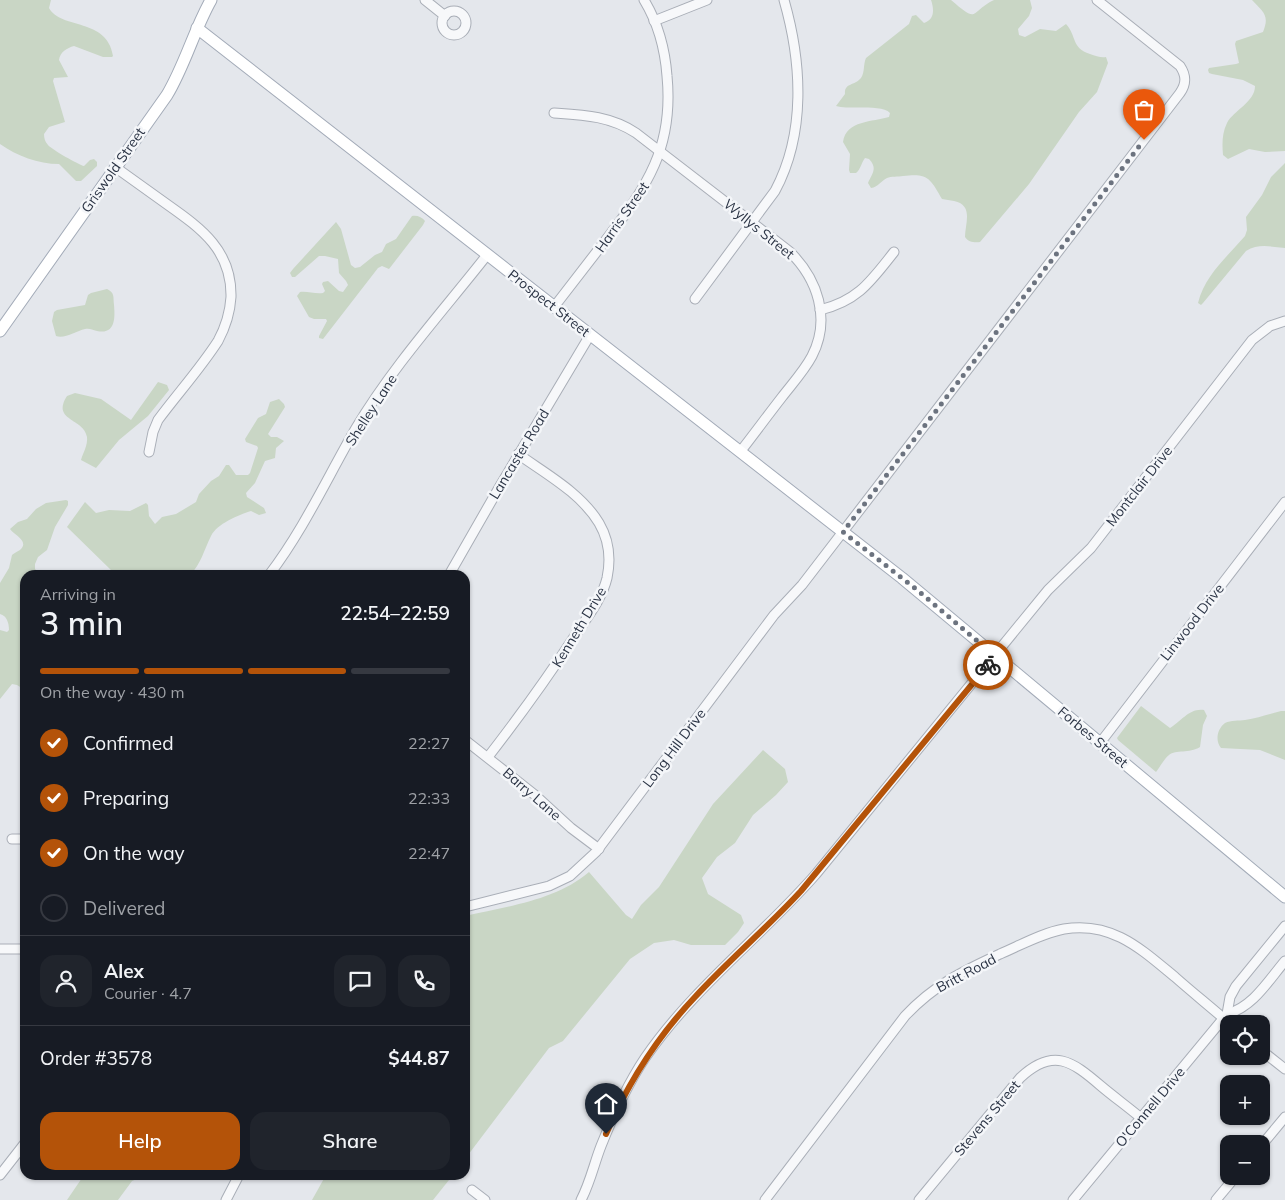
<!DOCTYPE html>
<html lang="en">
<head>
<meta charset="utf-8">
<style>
	:root { --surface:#171b24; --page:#20242c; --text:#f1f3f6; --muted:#9ea1a6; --line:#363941; --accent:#b45309 }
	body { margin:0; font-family:Mulish,sans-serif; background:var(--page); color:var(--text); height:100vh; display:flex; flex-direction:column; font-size:19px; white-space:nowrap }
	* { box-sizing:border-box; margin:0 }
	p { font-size:16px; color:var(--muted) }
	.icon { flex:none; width:28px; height:28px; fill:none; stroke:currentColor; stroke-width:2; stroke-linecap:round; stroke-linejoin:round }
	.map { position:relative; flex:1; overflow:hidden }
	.panel { position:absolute; left:20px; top:570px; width:450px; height:610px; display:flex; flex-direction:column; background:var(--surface); border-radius:15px; box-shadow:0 1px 4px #0004 }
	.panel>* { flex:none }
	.tools { position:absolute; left:1220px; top:1015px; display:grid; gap:10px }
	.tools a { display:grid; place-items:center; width:50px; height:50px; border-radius:10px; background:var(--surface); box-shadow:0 1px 4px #0004; font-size:25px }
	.pin { position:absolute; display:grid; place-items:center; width:42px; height:42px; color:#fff; margin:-51px -21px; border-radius:50% 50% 50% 0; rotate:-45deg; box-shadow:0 0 5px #0007 }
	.pin .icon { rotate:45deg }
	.courier { position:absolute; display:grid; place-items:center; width:50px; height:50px; margin:-25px; border:4px solid #b45309; border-radius:50%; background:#fff; color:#222; box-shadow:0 1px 6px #0007 }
	.summary em { font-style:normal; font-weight:600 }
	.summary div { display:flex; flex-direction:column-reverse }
	.summary { display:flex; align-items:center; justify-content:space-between; height:85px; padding:0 20px }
	h1 { font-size:32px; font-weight:600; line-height:38px }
	.bar { display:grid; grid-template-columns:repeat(4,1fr); gap:8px 5px; align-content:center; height:60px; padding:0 20px }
	.bar i { height:6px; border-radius:4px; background:var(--line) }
	.bar .current { background:var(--accent) }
	.bar p { grid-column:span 4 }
	.line { display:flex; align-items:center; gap:12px; padding:0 20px; border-top:1px solid var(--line) }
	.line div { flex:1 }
	.round { display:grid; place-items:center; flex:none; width:52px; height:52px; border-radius:15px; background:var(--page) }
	ol { padding:0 20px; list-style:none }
	li { display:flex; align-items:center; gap:15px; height:55px }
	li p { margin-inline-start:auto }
	li .icon { padding:5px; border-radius:50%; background:var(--accent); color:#fff; stroke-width:4 }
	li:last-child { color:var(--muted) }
	li i { width:28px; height:28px; border:2px solid var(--line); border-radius:50% }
	.cta { display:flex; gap:10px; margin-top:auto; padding:10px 20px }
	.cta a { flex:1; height:58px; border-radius:15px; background:var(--accent); color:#fff; font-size:20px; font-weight:600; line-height:58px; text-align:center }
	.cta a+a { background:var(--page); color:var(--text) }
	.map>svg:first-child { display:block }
	.green { fill:#c9d6c5 }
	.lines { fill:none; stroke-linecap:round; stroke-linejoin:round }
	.minor-casing { stroke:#a9aeb7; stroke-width:11 }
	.major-casing { stroke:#a3abb8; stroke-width:13 }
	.minor { stroke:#f7f8fa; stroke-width:9 }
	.major { stroke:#fff; stroke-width:11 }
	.done { stroke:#6c737f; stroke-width:5; stroke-dasharray:0 9 }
	.route { stroke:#b45309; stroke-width:6 }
	.labels { text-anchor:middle; stroke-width:5; stroke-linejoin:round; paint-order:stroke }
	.street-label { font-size:14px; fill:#2b3445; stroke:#f4f6f9 }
</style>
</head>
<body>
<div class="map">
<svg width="1285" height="1200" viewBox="0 0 1285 1200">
	<rect width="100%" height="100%" fill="#e4e7ec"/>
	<!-- green -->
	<g class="green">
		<path d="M0,0H51L49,8C61,30 107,17 113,56L112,57H103L74,46C67,48 60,52 59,60L68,77L54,78L53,81L65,122L49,127L44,134C44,138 45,142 48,145C51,149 79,165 84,166L90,160L94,159L97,162V166L81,181H76L59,164C38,164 17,156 0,144Z"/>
		<path d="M931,0H951C980,25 969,12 994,0H1030L1032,8L1029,16L1018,29L1019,35L1025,37L1040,29L1056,31L1066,24C1077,36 1071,48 1090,54C1096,56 1101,58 1106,57L1108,63L1097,92L1079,112L1029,184L980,242C975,243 968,242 965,237C965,224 974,205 954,201C950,200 946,200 942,199C930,178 928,173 903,176C898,177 891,176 887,178C881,181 878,187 871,188L868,183C872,174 878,168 869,159L865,158C861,163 861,169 856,173H850L849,170L850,154L843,142C846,120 873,122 889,117L890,113C881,104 850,110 836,106L845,94C844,83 854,86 861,78C865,72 863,65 866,58L909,24L912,16L916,15L924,23C935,19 934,9 931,0Z"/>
		<path d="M1252,0H1285V151L1265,152L1249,149L1228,159L1223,155C1222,144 1222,133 1227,123C1234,110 1255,102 1255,86L1243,80L1212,74L1209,73L1208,70L1209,68L1236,64L1239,63L1235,44L1236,41L1263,32C1270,15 1263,12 1252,0Z"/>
		<path d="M1285,163V248C1271,247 1259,243 1246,251L1203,303L1201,305L1198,303C1205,275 1227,257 1245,236L1247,230L1246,217L1262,195L1271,177Z"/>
		<path d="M412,216C417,215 422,217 425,221L423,225L389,269L382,266L378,268L323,339L319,338V336L327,321L326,319H314L309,317L297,296L300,292C307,291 315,294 323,293L325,291L322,284L323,282L328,281L339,291L343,292L348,285L346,281L339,273L338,259L325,256H319L295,277H292L290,273L293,269L336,222L341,229L351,265L355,268L360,267L375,255L382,252L386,244L396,239Z"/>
		<path d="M107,289C115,293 113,296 114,305C115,317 116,335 97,331C92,330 90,328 85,329C76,331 65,339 56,336L52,321L54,312L57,310L85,305L88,295L91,293Z"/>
		<path d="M158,382L167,385L169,390L148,416L119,440L96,468L81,460C83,453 88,445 87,437C84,418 51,421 67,396L75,393L101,399L131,420Z"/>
		<path d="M279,399L284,404L285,407L268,434L271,437H277L284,441L276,448L275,458L265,461L255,483L246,493L247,497L264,508L266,513L259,515L251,511C238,515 217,524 211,536C204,550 201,564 190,575H119L113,572L67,527L85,502L96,513L109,510L130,511L146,503L148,505L149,516L155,524L162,517L176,514L196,502L199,494L211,481L219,476L226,465H229L236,475H248L250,473L258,448L257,446L246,442L245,439L258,418L266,414L270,402Z"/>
		<path d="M66,500L68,501V505L55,527L47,550L38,557L35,564V569L41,575H25V670L22,678L25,682V690L17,685L12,684L0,699V630L7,632L9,630C9,623 7,616 0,614V583L9,568L12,555C14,553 17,552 20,550C30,541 14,535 10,529L18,522L27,519L36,509L46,503Z"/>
		<path d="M1141,706L1170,728C1182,721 1189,708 1204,710L1207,716L1203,725L1200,747C1189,754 1176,749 1169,755C1164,759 1160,767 1156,772L1118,740L1117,738Z"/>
		<path d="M1281,711H1285V760L1260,750L1221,748C1215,741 1217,729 1225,723C1231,720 1239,721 1245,720C1257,718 1269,714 1281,711Z"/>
		<path d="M763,750L785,769L788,782L776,795L753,815L735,843L717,857L702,878L708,894L741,915L744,923L738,932L725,945H691L674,940L654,943L630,959L563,1041L549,1048L465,1159V916C507,906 555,901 589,872L626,915L632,919L641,905L659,887L713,804Z"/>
		<path d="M84,1175H146L132,1181L118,1200H67Z"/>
		<path d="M326,1175H453L433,1200H312Z"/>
	</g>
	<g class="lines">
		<defs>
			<g id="minor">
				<path d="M425,0L445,16"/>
				<circle cx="454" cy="23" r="12"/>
				<path d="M654,21L707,0"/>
				<path d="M554,113C584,115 610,116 636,133L789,251C818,279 831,319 812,356C804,371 792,384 782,397C768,415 754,434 740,452"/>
				<path d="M115,167C133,180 150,192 168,205C202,229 232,251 231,297C230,313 225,328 218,341C200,369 178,393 158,420L153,432L149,452"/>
				<path d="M695,299L775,191C806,133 802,63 784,0"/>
				<path d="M554,307C571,285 588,263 605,241C647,187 674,147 667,76C665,49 658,23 644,0"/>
				<path d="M820,310C858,301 871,281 894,252"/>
				<path d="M269,575C304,529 327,478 356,428C393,366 443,311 487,255"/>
				<path d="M449,575L500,486L590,335"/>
				<path d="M465,740L535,795L571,828L599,849"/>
				<path d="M1100,743L1285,502"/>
				<path d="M488,757C519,717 548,677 576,634C588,616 602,599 607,578C611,559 609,540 599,523C581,493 546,474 518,454"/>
				<path d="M12,839H25"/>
				<path d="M465,907L549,886L570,876L596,852L774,615L802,585L1180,93C1187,83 1186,75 1180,66L1097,0"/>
				<path d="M0,949H25"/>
				<path d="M1227,1014L1230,997L1236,986L1285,926"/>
				<path d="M1261,1050L1285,1069"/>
				<path d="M1261,1146L1285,1117"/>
				<path d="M0,1175L25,1143"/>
				<path d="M472,1190L485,1200"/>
				<path d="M226,1200L239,1175"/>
				<path d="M581,1200C590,1183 594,1164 601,1146C613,1116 627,1085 645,1058C693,988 761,937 816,874L1048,590L1091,548L1252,340L1270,326L1285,321"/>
				<path d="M765,1200L905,1016C934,985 963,971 1000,954C1021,945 1042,933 1064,929C1112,921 1141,949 1175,977C1193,993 1212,1008 1230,1024"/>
				<path d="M919,1200L1020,1078C1053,1047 1072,1061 1101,1086C1114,1097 1128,1107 1141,1118"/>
				<path d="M1073,1200L1227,1014C1253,1007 1268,981 1285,961"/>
				<path d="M1216,1200L1236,1176"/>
			</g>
			<g id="major">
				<path d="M197,28L902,578L1285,897"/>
				<path d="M0,331L167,95C185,65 194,30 211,0"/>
			</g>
		</defs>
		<!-- minor casing -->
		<use href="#minor" class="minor-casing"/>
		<!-- major casing -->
		<use href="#major" class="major-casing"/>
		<!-- minor -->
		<use href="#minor" class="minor"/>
		<!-- major -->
		<use href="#major" class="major"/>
	</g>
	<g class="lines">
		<!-- done -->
		<path class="done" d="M988,665L995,656L916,589L843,532L1144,140"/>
		<!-- route -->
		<path class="route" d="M606,1134C628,1083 657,1037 695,997C729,960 767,928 801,891L988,665"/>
	</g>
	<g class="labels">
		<!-- street labels -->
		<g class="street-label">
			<text transform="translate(113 170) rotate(-55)" y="5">Griswold Street</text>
			<text transform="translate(622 217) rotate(-55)" y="5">Harris Street</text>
			<text transform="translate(759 229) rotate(39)" y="5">Wyllys Street</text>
			<text transform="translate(549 303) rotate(38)" y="5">Prospect Street</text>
			<text transform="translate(371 410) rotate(-57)" y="5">Shelley Lane</text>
			<text transform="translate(519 454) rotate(-59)" y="5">Lancaster Road</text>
			<text transform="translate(1139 486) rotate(-52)" y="5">Montclair Drive</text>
			<text transform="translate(1192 622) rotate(-52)" y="5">Linwood Drive</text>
			<text transform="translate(579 627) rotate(-59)" y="5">Kenneth Drive</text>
			<text transform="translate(1093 737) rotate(40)" y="5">Forbes Street</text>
			<text transform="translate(674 748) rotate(-53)" y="5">Long Hill Drive</text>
			<text transform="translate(532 794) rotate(41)" y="5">Barry Lane</text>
			<text transform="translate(966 973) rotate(-28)" y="5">Britt Road</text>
			<text transform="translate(1150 1107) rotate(-50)" y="5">O'Connell Drive</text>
			<text transform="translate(987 1118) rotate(-50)" y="5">Stevens Street</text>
		</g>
	</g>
</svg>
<div class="tools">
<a><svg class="icon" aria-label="locate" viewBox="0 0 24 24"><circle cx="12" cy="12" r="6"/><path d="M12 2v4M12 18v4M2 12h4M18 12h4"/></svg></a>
<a>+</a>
<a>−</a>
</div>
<div class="pin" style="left:1144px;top:140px;background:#ea580c"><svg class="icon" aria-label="bag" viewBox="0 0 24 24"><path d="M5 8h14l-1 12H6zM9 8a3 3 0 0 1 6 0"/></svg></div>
<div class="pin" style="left:606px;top:1134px;background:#1f2937"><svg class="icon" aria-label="home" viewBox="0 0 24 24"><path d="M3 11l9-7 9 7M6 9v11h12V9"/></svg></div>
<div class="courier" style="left:988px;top:665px"><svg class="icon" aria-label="bike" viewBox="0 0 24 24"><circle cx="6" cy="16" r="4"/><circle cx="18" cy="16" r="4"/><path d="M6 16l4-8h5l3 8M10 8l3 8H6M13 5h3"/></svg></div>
<section class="panel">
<div class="summary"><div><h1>3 min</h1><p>Arriving in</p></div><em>22:54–22:59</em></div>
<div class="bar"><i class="current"></i><i class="current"></i><i class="current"></i><i></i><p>On the way · 430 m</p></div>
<ol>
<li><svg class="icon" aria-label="check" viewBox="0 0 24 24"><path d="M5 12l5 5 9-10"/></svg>Confirmed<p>22:27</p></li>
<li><svg class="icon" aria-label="check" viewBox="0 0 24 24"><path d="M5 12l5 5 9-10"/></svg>Preparing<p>22:33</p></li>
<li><svg class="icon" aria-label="check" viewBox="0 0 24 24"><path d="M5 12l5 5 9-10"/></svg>On the way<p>22:47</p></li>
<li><i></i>Delivered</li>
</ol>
<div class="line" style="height:90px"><a class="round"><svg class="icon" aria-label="person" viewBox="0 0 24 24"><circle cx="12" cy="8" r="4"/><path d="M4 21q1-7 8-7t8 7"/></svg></a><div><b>Alex</b><p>Courier · 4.7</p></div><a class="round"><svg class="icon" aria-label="chat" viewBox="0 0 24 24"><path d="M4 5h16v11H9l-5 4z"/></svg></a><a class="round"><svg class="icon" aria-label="phone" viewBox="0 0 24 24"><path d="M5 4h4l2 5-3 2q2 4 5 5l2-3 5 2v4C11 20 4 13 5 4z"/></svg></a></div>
<div class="line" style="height:65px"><div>Order #3578</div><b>$44.87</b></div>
<div class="cta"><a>Help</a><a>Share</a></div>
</section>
</div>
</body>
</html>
